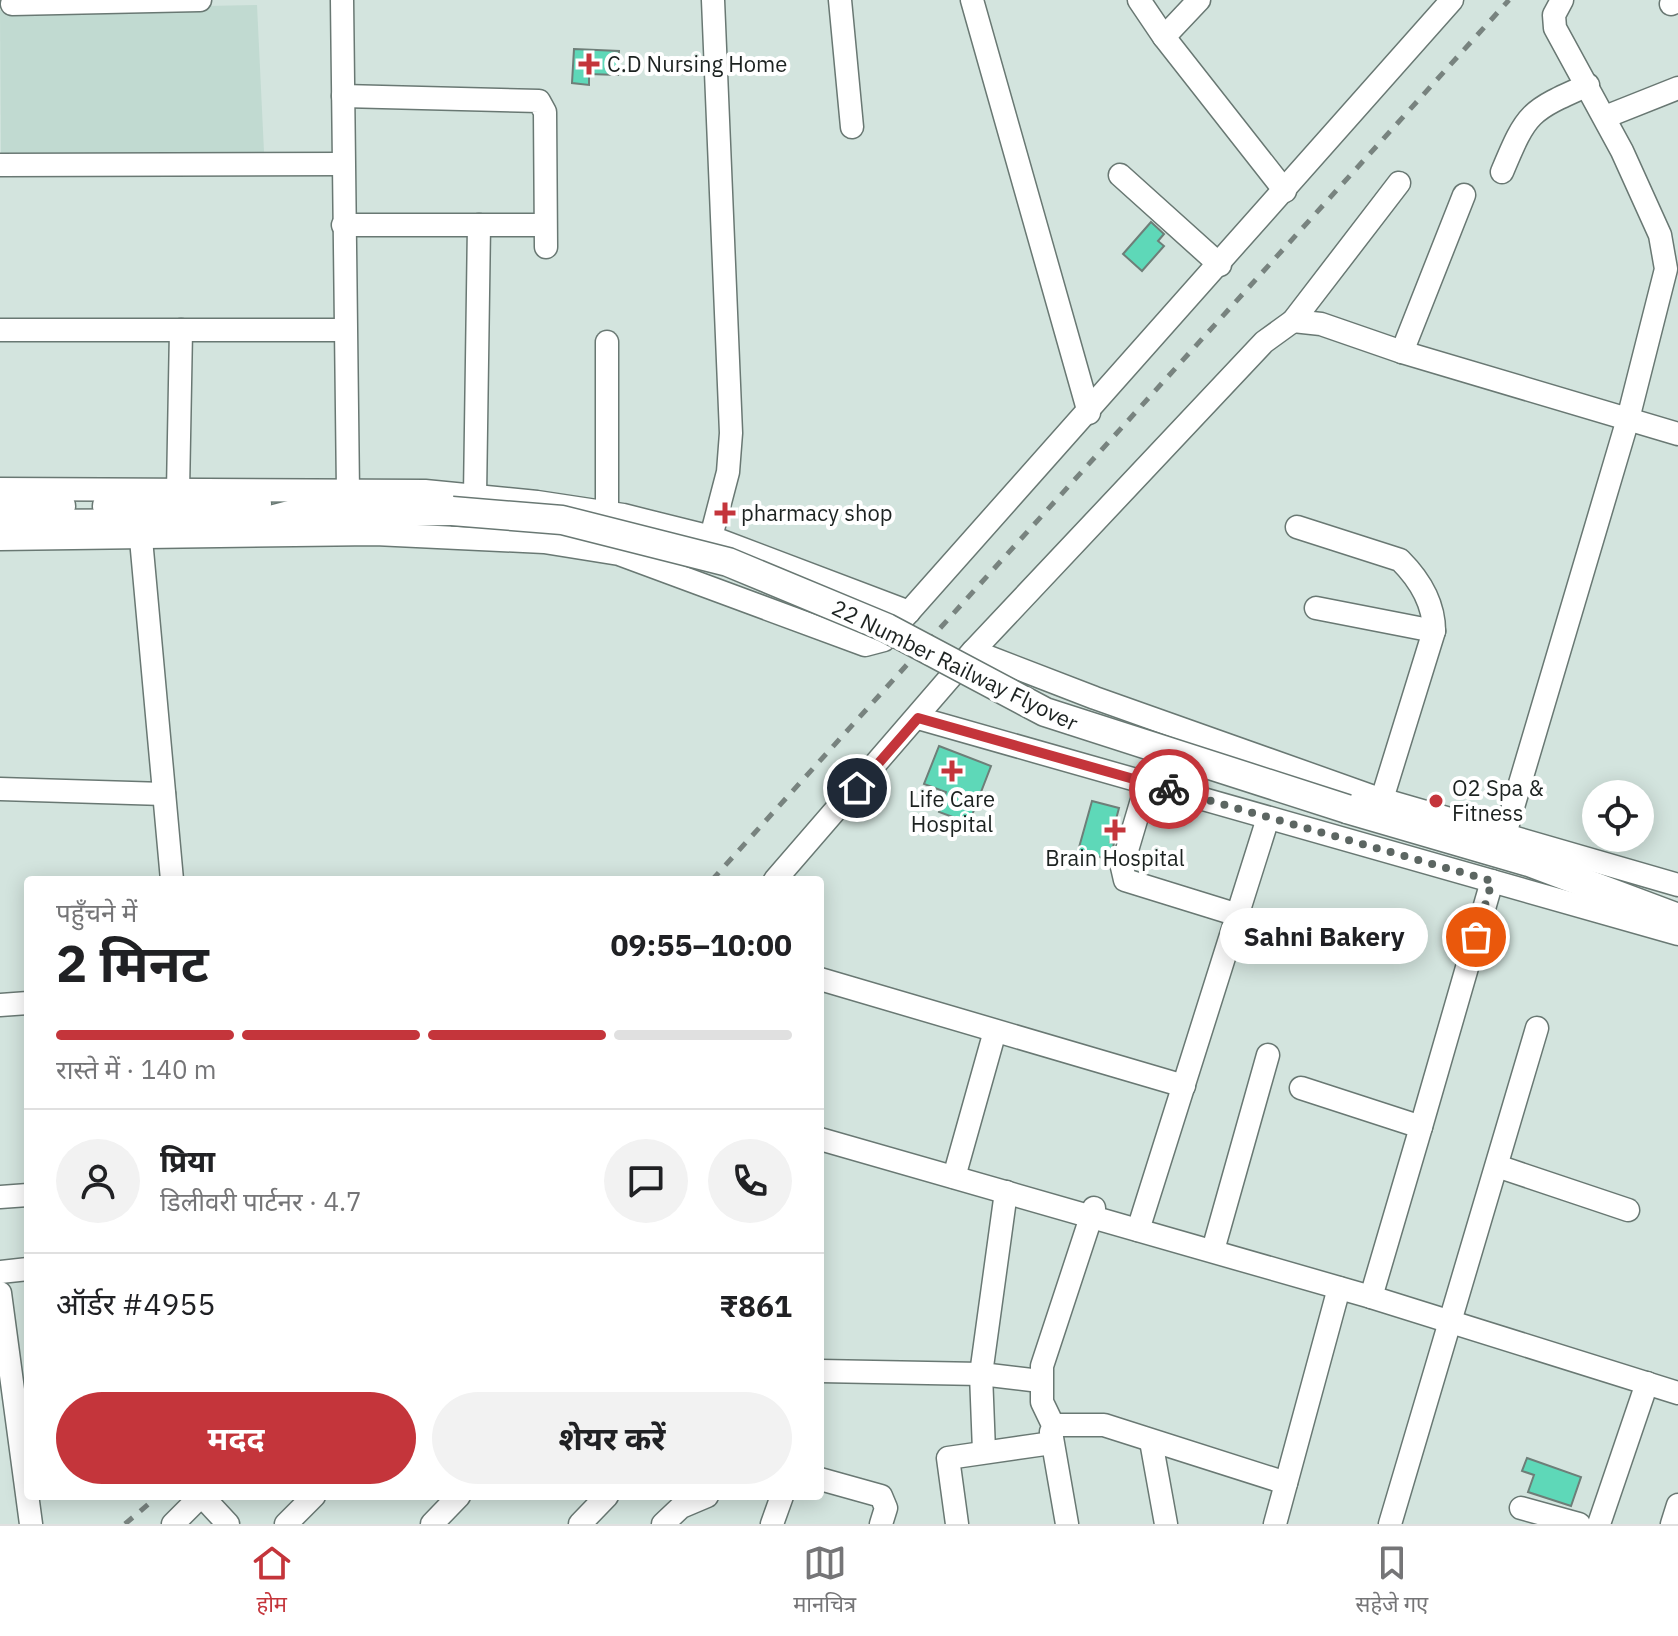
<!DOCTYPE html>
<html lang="hi">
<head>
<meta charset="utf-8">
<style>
	:root { --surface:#fff; --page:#f2f2f2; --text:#202124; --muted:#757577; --line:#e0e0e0; --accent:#c4353b }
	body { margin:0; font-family:"IBM Plex Sans","Noto Sans Devanagari",sans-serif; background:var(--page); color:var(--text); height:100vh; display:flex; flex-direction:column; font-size:30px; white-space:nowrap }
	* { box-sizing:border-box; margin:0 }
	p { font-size:26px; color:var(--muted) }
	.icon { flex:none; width:44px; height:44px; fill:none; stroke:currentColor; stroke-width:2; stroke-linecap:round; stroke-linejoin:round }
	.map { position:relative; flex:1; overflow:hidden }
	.sheet { position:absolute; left:24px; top:876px; width:800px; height:624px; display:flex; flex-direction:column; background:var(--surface); border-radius:8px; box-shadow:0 4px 20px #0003 }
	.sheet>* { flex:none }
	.buttons { position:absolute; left:1582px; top:780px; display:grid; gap:16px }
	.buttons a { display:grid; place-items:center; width:72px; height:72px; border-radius:50%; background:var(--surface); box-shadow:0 4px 20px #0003; font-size:40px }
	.pin { position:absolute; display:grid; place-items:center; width:68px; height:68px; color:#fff; margin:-34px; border:4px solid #fff; border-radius:50%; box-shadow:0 2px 8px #0007 }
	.courier { position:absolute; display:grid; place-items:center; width:80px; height:80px; margin:-40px; border:6px solid #c4353b; border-radius:50%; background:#fff; color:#222; box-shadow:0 2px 10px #0007 }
	.bubble { position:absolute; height:56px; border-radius:28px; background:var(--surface); box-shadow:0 4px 20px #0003; font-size:26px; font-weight:700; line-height:56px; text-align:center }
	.overview em { font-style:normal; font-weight:700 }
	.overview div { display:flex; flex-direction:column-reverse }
	.overview { display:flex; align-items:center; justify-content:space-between; height:136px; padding:0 32px }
	h1 { font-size:52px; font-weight:700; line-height:60px }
	.bar { display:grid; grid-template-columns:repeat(4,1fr); gap:12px 8px; align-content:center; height:96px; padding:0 32px }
	.bar i { height:10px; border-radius:6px; background:var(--line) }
	.bar .on { background:var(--accent) }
	.bar p { grid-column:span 4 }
	.line { display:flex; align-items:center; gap:20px; padding:0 32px; border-top:2px solid var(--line) }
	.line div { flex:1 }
	.round { display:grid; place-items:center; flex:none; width:84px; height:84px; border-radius:42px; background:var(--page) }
	.primary-button { display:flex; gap:16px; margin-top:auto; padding:16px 32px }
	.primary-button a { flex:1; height:92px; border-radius:48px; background:var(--accent); color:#fff; font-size:32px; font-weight:700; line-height:92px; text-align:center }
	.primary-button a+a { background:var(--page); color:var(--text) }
	.tab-bar { display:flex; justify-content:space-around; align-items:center; height:112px; border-top:2px solid var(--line); background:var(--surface); font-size:22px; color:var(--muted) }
	.tab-bar a { display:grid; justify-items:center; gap:4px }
	.tab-bar .on { color:var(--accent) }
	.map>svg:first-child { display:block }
	.built { fill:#c1dad1 }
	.building { fill:#5ed8b8; stroke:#6e7e78; stroke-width:2 }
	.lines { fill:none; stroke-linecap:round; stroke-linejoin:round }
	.minor-casing { stroke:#697873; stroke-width:25 }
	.major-casing { stroke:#697873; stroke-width:31 }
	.minor { stroke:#fff; stroke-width:22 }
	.major { stroke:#fff; stroke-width:28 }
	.rail { stroke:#78837f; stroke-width:5; stroke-dasharray:10 10; stroke-linecap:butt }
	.major-bridge-casing { stroke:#697873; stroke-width:31; stroke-linecap:butt }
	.major-bridge { stroke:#fff; stroke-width:28 }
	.done { stroke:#5c6662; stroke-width:8; stroke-dasharray:0 14.4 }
	.route { stroke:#c4353b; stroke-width:10 }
	.poi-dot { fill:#c4353b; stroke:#fff; stroke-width:3 }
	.labels { text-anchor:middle; stroke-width:8; stroke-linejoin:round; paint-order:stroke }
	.poi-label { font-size:22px; fill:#1c2220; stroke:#fff; text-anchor:start }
	.street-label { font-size:22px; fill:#1c2220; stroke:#fff }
</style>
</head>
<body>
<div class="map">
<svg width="1678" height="1524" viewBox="0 0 1678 1524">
	<rect width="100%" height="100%" fill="#d3e4de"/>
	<!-- built -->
	<path class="built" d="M257,5L264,152L1,155L0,10Z"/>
	<!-- building -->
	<g class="building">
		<path d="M574,49L619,51L618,75L589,74V85L572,83Z"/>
		<path d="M1151,222L1164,234L1158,241L1164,246L1142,271L1123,254Z"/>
		<path d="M939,746L991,766L969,823L939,812L946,792L924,784Z"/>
		<path d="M1092,801L1119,808L1110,842L1114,843L1110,860L1078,851Z"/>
		<path d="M1527,1458L1581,1477L1571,1506L1528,1492L1534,1475L1522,1471Z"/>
	</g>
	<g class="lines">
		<defs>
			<g id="minor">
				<path d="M342,0L348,492"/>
				<path d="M840,0L852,127"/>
				<path d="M972,0L1089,413"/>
				<path d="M1139,0L1164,37L1285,191"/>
				<path d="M12,4L200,0"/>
				<path d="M1671,4L1678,1"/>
				<path d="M1164,37L1199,0"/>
				<path d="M343,96L539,101L545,112L546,247"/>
				<path d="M1605,117L1678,88"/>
				<path d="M0,165L343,164"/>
				<path d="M1502,172C1527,112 1529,111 1588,85"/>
				<path d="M1120,175L1220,265"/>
				<path d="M343,225H545"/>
				<path d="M1293,321L1321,324L1402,352L1678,434"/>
				<path d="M0,330H344"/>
				<path d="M607,342V513"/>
				<path d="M1402,352L1464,195"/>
				<path d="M0,489L425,491L537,502L623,515L711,537L909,612"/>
				<path d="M178,491L181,330"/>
				<path d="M475,496L479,225"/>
				<path d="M1297,527L1400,560C1420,580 1434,603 1434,631L1382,799"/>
				<path d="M711,537L728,472L731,433L713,0"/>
				<path d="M0,539L375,534L544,542L619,554L865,645L884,640L1452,0"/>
				<path d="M141,539L172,880"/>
				<path d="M1316,608L1434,631"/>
				<path d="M973,651L1095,698L1374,797L1678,885"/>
				<path d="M918,718L1678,934"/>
				<path d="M1147,783L1122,867L1125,880L1238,915"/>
				<path d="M0,789L164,794"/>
				<path d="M1505,834L1628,419L1666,269L1660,235L1622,151L1555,28L1554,15L1562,0"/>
				<path d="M775,880L973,651L1264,342L1293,321L1399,183"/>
				<path d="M820,979L1184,1086"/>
				<path d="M0,1005L28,1003"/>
				<path d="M1301,1088L1421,1127L1371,1297"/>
				<path d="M1421,1127L1492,881"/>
				<path d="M820,1139L1371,1297L1678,1393"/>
				<path d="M1497,1166L1628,1210"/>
				<path d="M954,1177L995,1031"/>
				<path d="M0,1197L28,1195"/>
				<path d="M1138,1230L1268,818"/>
				<path d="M1215,1243L1268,1055"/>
				<path d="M0,1272L28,1269"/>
				<path d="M0,1293L31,1524"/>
				<path d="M820,1371L981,1374L1040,1381"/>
				<path d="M1054,1427L1042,1402V1366L1094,1208"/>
				<path d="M1151,1441L1166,1524"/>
				<path d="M984,1451L981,1374L1006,1192"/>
				<path d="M820,1479L881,1496L886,1508L881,1524"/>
				<path d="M202,1496L228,1524"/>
				<path d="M1521,1508L1579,1524"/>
				<path d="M173,1524L201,1496"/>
				<path d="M286,1524L314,1496"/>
				<path d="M432,1524L459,1496"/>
				<path d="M580,1524L607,1496"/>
				<path d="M663,1524L681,1507L707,1496"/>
				<path d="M772,1524L782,1496"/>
				<path d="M957,1524L948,1458L1052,1443"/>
				<path d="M1067,1524L1051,1432L1058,1425H1104L1286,1483"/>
				<path d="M1275,1524L1339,1288"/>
				<path d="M1390,1524L1537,1028"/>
				<path d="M1599,1524L1647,1383"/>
				<path d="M1672,1524L1678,1505"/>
			</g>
			<g id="major">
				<path d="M0,504L61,506"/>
				<path d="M107,506L257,504"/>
				<path d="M0,524L259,523L297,513L452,511"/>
				<path d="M1347,809L1529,862L1678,918"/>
			</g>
		</defs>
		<!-- minor casing -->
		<use href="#minor" class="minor-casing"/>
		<!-- major casing -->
		<use href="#major" class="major-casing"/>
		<!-- minor -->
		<use href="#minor" class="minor"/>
		<!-- major -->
		<use href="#major" class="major"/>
		<!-- rail -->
		<g class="rail">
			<path d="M712,880L1509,0"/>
			<path d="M125,1524L158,1496"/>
		</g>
		<defs>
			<path id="major-bridge" d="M452,511L562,520L728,562L887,628L1045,712L1347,809"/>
		</defs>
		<!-- major-bridge casing -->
		<use href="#major-bridge" class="major-bridge-casing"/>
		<!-- major-bridge -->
		<use href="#major-bridge" class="major-bridge"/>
	</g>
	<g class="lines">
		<!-- done -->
		<path class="done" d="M1169,789L1492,881L1476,937"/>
		<!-- route -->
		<path class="route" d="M857,788L918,718L1169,789"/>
	</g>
	<!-- markers -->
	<g class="poi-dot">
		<path d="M585 52h8v8h8v8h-8v8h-8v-8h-8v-8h8z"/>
		<path d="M721 501h8v8h8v8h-8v8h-8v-8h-8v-8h8z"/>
		<path d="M948 759h8v8h8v8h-8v8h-8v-8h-8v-8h8z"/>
		<circle cx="1436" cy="801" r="8"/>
		<path d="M1111 818h8v8h8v8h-8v8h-8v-8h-8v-8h8z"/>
	</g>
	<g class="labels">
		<!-- poi labels -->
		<g class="poi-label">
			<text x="607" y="72">C.D Nursing Home</text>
			<text x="741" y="521">pharmacy shop</text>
			<text x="1452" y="796">O2 Spa &amp;<tspan x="1452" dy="25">Fitness</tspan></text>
			<text x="952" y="807" text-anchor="middle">Life Care<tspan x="952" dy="25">Hospital</tspan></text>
			<text x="1115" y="866" text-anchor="middle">Brain Hospital</text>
		</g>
		<!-- street labels -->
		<g class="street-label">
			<text transform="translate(955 665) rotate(26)" y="8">22 Number Railway Flyover</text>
		</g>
	</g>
</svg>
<div class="buttons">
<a><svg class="icon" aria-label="locate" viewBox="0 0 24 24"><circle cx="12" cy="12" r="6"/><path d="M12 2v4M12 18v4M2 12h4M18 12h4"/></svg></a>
</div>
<div class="pin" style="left:1476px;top:937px;background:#ea580c"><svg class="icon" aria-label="bag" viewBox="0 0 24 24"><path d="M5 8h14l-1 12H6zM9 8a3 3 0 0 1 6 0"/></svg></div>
<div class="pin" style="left:857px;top:788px;background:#1f2937"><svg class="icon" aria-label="home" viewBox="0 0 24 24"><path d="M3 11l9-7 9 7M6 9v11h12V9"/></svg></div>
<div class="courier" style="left:1169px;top:789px"><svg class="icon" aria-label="bike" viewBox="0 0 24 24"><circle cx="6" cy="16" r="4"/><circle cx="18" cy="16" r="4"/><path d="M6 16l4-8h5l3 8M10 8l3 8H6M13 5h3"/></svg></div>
<div class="bubble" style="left:1220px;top:908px;width:208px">Sahni Bakery</div>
<section class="sheet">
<div class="overview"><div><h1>2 मिनट</h1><p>पहुँचने में</p></div><em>09:55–10:00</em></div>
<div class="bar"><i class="on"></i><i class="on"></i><i class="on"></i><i></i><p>रास्ते में · 140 m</p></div>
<div class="line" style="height:144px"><a class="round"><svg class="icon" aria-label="person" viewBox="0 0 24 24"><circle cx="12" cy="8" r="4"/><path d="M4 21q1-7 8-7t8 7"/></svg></a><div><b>प्रिया</b><p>डिलीवरी पार्टनर · 4.7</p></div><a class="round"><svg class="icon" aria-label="chat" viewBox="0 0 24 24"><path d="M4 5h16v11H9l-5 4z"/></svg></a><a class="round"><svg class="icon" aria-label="phone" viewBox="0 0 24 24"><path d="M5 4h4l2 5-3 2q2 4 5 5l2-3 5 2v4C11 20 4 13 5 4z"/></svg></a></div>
<div class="line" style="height:104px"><div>ऑर्डर #4955</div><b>₹861</b></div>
<div class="primary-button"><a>मदद</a><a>शेयर करें</a></div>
</section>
</div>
<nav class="tab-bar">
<a class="on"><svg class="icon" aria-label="home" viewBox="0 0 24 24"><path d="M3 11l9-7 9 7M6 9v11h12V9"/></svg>होम</a>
<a><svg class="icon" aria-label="map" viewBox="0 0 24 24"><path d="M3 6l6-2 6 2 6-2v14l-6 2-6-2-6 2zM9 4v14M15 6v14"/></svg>मानचित्र</a>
<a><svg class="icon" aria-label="saved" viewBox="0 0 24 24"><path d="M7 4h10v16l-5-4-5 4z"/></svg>सहेजे गए</a>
</nav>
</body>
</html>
